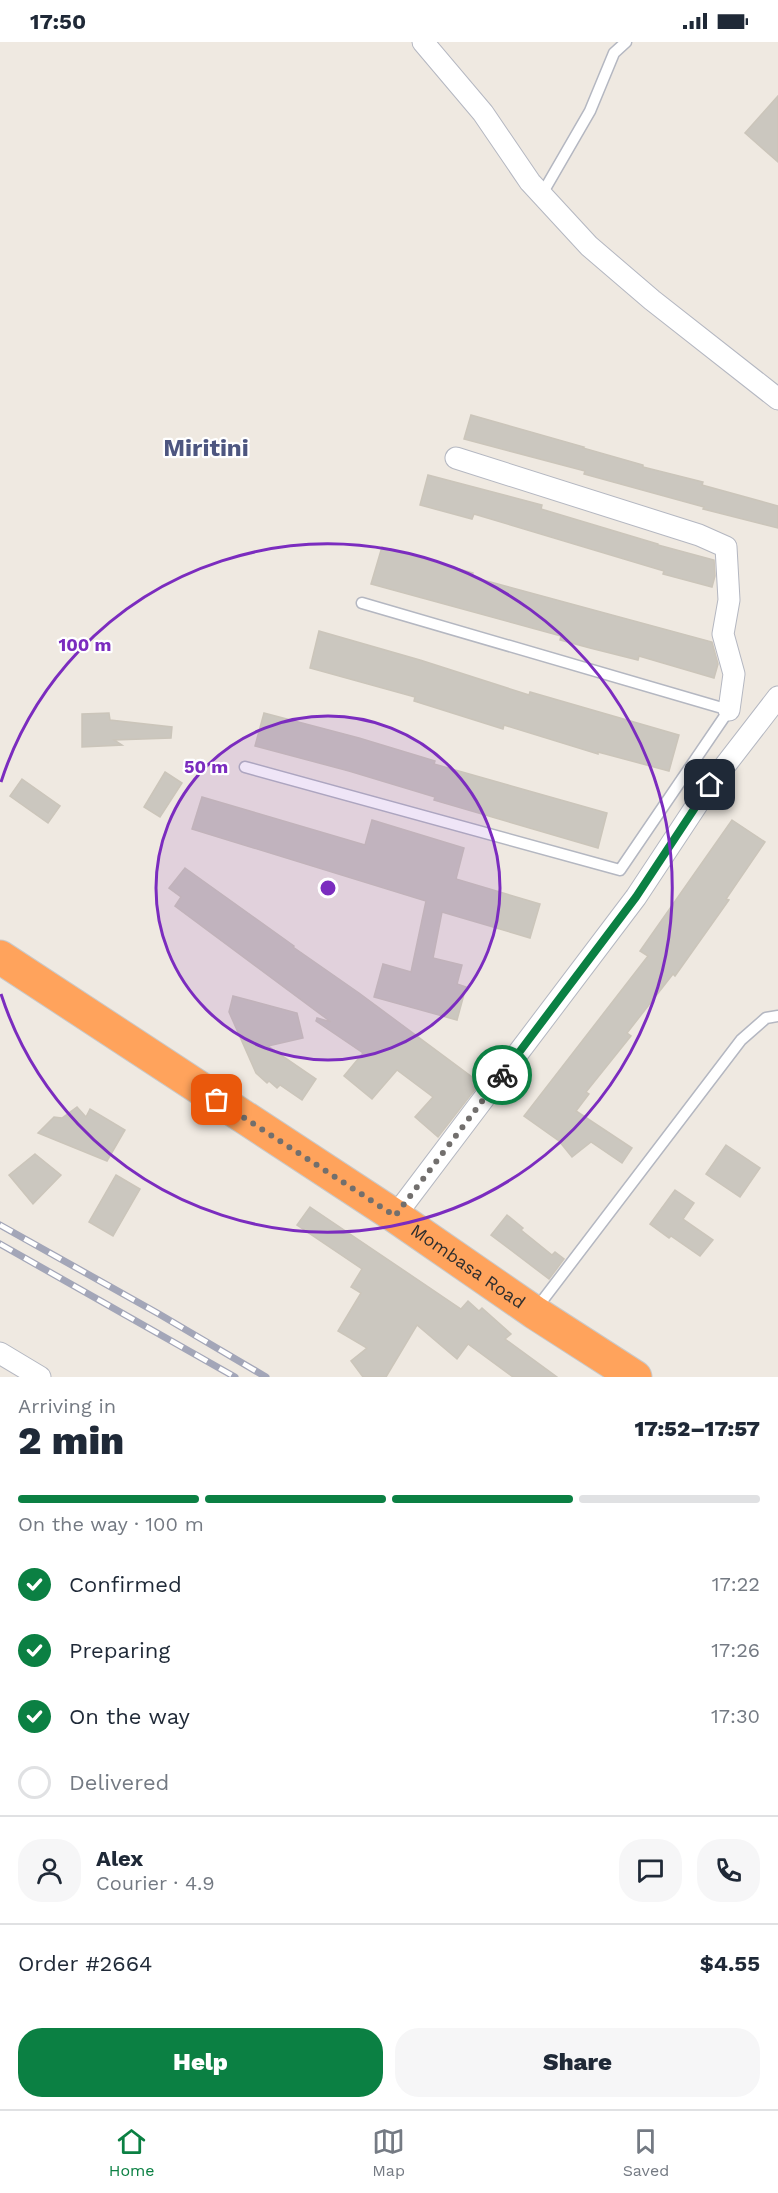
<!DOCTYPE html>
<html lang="en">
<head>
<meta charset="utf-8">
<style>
	:root { --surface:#fff; --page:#f6f6f7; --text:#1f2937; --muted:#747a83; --line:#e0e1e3; --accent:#0b8043 }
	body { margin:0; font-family:"Work Sans",sans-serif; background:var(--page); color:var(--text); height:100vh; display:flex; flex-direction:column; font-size:22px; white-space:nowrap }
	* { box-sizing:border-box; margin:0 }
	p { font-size:20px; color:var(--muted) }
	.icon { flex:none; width:33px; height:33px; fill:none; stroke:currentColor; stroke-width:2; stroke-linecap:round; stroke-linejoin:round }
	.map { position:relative; height:1335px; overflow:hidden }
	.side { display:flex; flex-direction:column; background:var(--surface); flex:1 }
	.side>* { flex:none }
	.pin { position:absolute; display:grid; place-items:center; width:51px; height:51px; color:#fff; margin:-26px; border-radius:12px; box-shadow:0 3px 9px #0006 }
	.courier { position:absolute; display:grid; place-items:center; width:60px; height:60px; margin:-30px; border:4px solid #0b8043; border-radius:50%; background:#fff; color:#222; box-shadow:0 2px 8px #0007 }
	.overview em { font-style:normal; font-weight:800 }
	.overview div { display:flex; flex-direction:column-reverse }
	.overview { display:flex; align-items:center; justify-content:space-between; height:102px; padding:0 18px }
	h1 { font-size:39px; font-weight:800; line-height:45px }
	.bar { display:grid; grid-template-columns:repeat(4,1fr); gap:9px 6px; align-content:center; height:72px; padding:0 18px }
	.bar i { height:8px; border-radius:4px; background:var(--line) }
	.bar .on { background:var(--accent) }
	.bar p { grid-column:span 4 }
	.line { display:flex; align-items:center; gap:15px; padding:0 18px; border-top:2px solid var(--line) }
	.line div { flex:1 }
	.round { display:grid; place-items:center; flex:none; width:63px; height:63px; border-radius:24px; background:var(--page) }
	ol { padding:0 18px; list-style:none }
	li { display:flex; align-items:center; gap:18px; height:66px }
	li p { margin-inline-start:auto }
	li .icon { padding:6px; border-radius:50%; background:var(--accent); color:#fff; stroke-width:4 }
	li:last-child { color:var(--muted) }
	li i { width:33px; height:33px; border:3px solid var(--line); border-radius:50% }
	.action { display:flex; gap:12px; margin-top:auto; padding:12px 18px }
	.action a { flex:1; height:69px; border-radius:24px; background:var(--accent); color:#fff; font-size:24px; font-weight:800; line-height:69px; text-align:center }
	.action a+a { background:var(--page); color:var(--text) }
	.status { display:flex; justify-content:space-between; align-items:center; height:42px; padding:0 30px; background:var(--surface); direction:ltr }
	.status svg { height:16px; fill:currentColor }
	.tabs { display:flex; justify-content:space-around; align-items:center; height:84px; border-top:2px solid var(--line); background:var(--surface); font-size:16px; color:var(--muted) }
	.tabs a { display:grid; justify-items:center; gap:3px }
	.tabs .on { color:var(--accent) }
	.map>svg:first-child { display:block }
	.building { fill:#cbc7bf; stroke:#cbc5ba; stroke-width:1.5 }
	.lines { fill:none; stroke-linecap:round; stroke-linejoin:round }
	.lane-casing { stroke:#b4b7c1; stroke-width:13 }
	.street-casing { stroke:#b4b7c1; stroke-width:23 }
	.highway-casing { stroke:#c9c9c9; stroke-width:35 }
	.lane { stroke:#fff; stroke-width:10 }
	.street { stroke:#fff; stroke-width:21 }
	.highway { stroke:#ffa35c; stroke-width:33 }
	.rail-casing { stroke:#a3a6b8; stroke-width:7 }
	.rail { stroke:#fff; stroke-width:4.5; stroke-dasharray:14; stroke-linecap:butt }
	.done { stroke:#726f6d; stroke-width:6; stroke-dasharray:0 10.8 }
	.route { stroke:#0b8043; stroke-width:8 }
	.ring { fill:none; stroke:#7b2cbf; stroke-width:3 }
	.labels { text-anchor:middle; stroke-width:4.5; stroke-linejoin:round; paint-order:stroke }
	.street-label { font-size:18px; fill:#2e2e2e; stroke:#fff }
	.district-label { font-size:24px; font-weight:bold; fill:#4d5680; stroke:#fff }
	.centre { fill:#7b2cbf; stroke:#fff; stroke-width:3 }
	.ring-label { font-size:18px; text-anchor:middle; font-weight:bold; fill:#7b2cbf; stroke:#fff; stroke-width:4.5; stroke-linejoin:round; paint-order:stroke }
</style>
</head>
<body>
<div class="status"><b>17:50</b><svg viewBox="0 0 49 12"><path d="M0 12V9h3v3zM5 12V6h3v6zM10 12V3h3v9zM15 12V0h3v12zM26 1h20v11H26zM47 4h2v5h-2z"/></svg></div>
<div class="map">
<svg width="778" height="1335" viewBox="0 0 778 1335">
	<rect width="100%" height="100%" fill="#efe9e1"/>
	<!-- building -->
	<g class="building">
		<path d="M778,54V120L745,91Z"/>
		<path d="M471,373L584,405L583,406L643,423V425L703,440L702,443L778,464V486L703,467L704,465L584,432L585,429L464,397Z"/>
		<path d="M428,433L542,463L541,467L658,502V503L714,518L715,534L712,545L663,532L664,529L474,472L472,477L420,463Z"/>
		<path d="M382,505L473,531L472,535L712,600L718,622L714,636L639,614L638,618L590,606L560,598L561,594L371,542Z"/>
		<path d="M319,589L420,618L529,653L530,650L679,693L669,729L598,710V712L504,683L503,687L414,659L415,655L310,626Z"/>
		<path d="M109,671L110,678L172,685L171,696L114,698L122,703L82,705V672Z"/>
		<path d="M264,671L359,696L435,719L434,722L607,771L598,806L434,758L435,755L349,729L255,704Z"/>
		<path d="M165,730L182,741L160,775L144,765Z"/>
		<path d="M22,737L60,764L48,781L10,754Z"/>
		<path d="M202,755L365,803L372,778L464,806L456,837L540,862L530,896L442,870L433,916L462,923L457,942L466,945L457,978L374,955L383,922L411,930L426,859L192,787Z"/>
		<path d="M732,778L765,800L726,857L729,858L675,934L673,932L627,991L631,994L586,1050L589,1052L576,1069L632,1106L622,1121L591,1100L572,1115L559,1099L524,1074L648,914L640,909Z"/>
		<path d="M185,826L294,904L293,905L359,951L480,1041L438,1095L415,1075L433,1055L397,1028L372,1057L344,1034L363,1011L316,979L317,976L331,980L175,864L181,855L169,846Z"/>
		<path d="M233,954L297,971L303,996L268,1004L316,1037L302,1058L280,1043L277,1046L269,1039L267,1041L256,1031L229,970Z"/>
		<path d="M77,1065L86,1075L90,1067L125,1088L107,1119L38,1091L54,1075L62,1076Z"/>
		<path d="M726,1103L760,1126L740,1155L706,1132Z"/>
		<path d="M35,1112L61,1133L33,1162L9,1133Z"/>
		<path d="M116,1133L140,1147L113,1194L89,1180Z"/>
		<path d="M675,1148L694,1161L683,1177L713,1198L700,1214L671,1194L669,1196L650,1182Z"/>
		<path d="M310,1165L461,1267L468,1259L479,1269L482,1266L511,1292L505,1297L557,1335H513L468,1302L457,1317L417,1283L386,1335H363L351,1319L367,1306L338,1289L361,1251L351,1245L362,1227L297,1183Z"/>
		<path d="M507,1173L523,1186L521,1188L552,1213L555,1210L564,1217L549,1237L491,1193Z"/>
	</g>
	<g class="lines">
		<defs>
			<g id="lane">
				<path d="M542,152L590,69L614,11L626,0"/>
				<path d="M245,725L620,828L729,668L362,561"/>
				<path d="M690,726L710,743"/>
				<path d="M536,1267L741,998L766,976L778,974"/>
			</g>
			<g id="street">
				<path d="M423,0L483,71L530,140L589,204L652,258L778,357"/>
				<path d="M456,416L699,493L726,505L729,558L723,592L734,632L729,668"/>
				<path d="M395,1174L636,855L710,743L778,655"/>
				<path d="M0,1311L40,1335"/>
			</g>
			<g id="highway">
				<path id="s1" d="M0,915L395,1174L534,1270L635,1335"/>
			</g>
		</defs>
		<!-- lane casing -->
		<use href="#lane" class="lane-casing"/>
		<!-- street casing -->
		<use href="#street" class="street-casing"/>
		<!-- highway casing -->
		<use href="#highway" class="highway-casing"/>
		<!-- lane -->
		<use href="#lane" class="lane"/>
		<!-- street -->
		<use href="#street" class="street"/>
		<!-- highway -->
		<use href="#highway" class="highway"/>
		<defs>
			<g id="rail">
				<path d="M0,1183L159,1272L266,1335"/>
				<path d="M0,1202L235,1335"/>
			</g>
		</defs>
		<!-- rail casing -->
		<use href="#rail" class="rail-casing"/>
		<!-- rail -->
		<use href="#rail" class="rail"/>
	</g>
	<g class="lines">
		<!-- done -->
		<path class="done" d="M217,1058L395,1174L502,1033"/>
		<!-- route -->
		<path class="route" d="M502,1033L636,855L710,743"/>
	</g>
	<!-- distance rings -->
	<circle cx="328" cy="846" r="172" fill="#7b2cbf" fill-opacity=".12"/>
	<g class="ring">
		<circle cx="328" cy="846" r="172"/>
		<path d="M1 740A344 344 0 1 1 1 952"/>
	</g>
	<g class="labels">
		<!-- street labels -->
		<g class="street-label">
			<text dy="6" stroke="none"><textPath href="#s1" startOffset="561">Mombasa Road</textPath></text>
		</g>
		<!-- district labels -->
		<g class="district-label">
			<text x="206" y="414">Miritini</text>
		</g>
	</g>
	<circle cx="328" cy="846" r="9" class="centre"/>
	<g class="ring-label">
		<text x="85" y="609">100 m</text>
		<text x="206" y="731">50 m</text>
	</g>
</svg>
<div class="pin" style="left:217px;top:1058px;background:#ea580c"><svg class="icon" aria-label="bag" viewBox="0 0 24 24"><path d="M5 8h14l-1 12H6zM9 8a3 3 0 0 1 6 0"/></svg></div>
<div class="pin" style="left:710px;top:743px;background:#1f2937"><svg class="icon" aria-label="home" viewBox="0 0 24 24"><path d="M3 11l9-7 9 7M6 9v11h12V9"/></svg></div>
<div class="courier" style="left:502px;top:1033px"><svg class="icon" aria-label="bike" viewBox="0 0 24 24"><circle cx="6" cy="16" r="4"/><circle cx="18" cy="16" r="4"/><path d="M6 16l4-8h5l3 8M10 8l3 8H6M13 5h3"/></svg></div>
</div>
<section class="side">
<div class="overview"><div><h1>2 min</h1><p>Arriving in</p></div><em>17:52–17:57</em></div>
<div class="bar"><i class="on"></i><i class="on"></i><i class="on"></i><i></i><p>On the way · 100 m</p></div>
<ol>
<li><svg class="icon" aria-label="check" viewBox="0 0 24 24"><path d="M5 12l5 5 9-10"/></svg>Confirmed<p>17:22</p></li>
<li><svg class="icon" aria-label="check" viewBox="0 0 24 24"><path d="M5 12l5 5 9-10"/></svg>Preparing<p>17:26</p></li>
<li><svg class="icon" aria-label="check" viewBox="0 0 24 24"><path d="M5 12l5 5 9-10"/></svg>On the way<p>17:30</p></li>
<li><i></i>Delivered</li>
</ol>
<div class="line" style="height:108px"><a class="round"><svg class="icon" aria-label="person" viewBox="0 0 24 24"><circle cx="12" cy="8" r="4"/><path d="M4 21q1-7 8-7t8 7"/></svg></a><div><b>Alex</b><p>Courier · 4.9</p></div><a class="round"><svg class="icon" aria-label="chat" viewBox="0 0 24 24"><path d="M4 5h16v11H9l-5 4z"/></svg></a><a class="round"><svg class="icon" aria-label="phone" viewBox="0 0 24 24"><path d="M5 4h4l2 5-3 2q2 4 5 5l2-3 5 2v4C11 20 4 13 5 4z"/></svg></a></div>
<div class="line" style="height:78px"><div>Order #2664</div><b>$4.55</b></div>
<div class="action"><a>Help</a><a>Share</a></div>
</section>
<nav class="tabs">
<a class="on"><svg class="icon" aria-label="home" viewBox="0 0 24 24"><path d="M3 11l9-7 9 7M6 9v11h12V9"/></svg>Home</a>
<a><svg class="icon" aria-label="map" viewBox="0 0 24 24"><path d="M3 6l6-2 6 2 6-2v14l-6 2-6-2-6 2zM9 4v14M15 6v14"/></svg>Map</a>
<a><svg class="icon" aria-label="saved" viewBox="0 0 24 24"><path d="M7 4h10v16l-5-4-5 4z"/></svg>Saved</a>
</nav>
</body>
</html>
